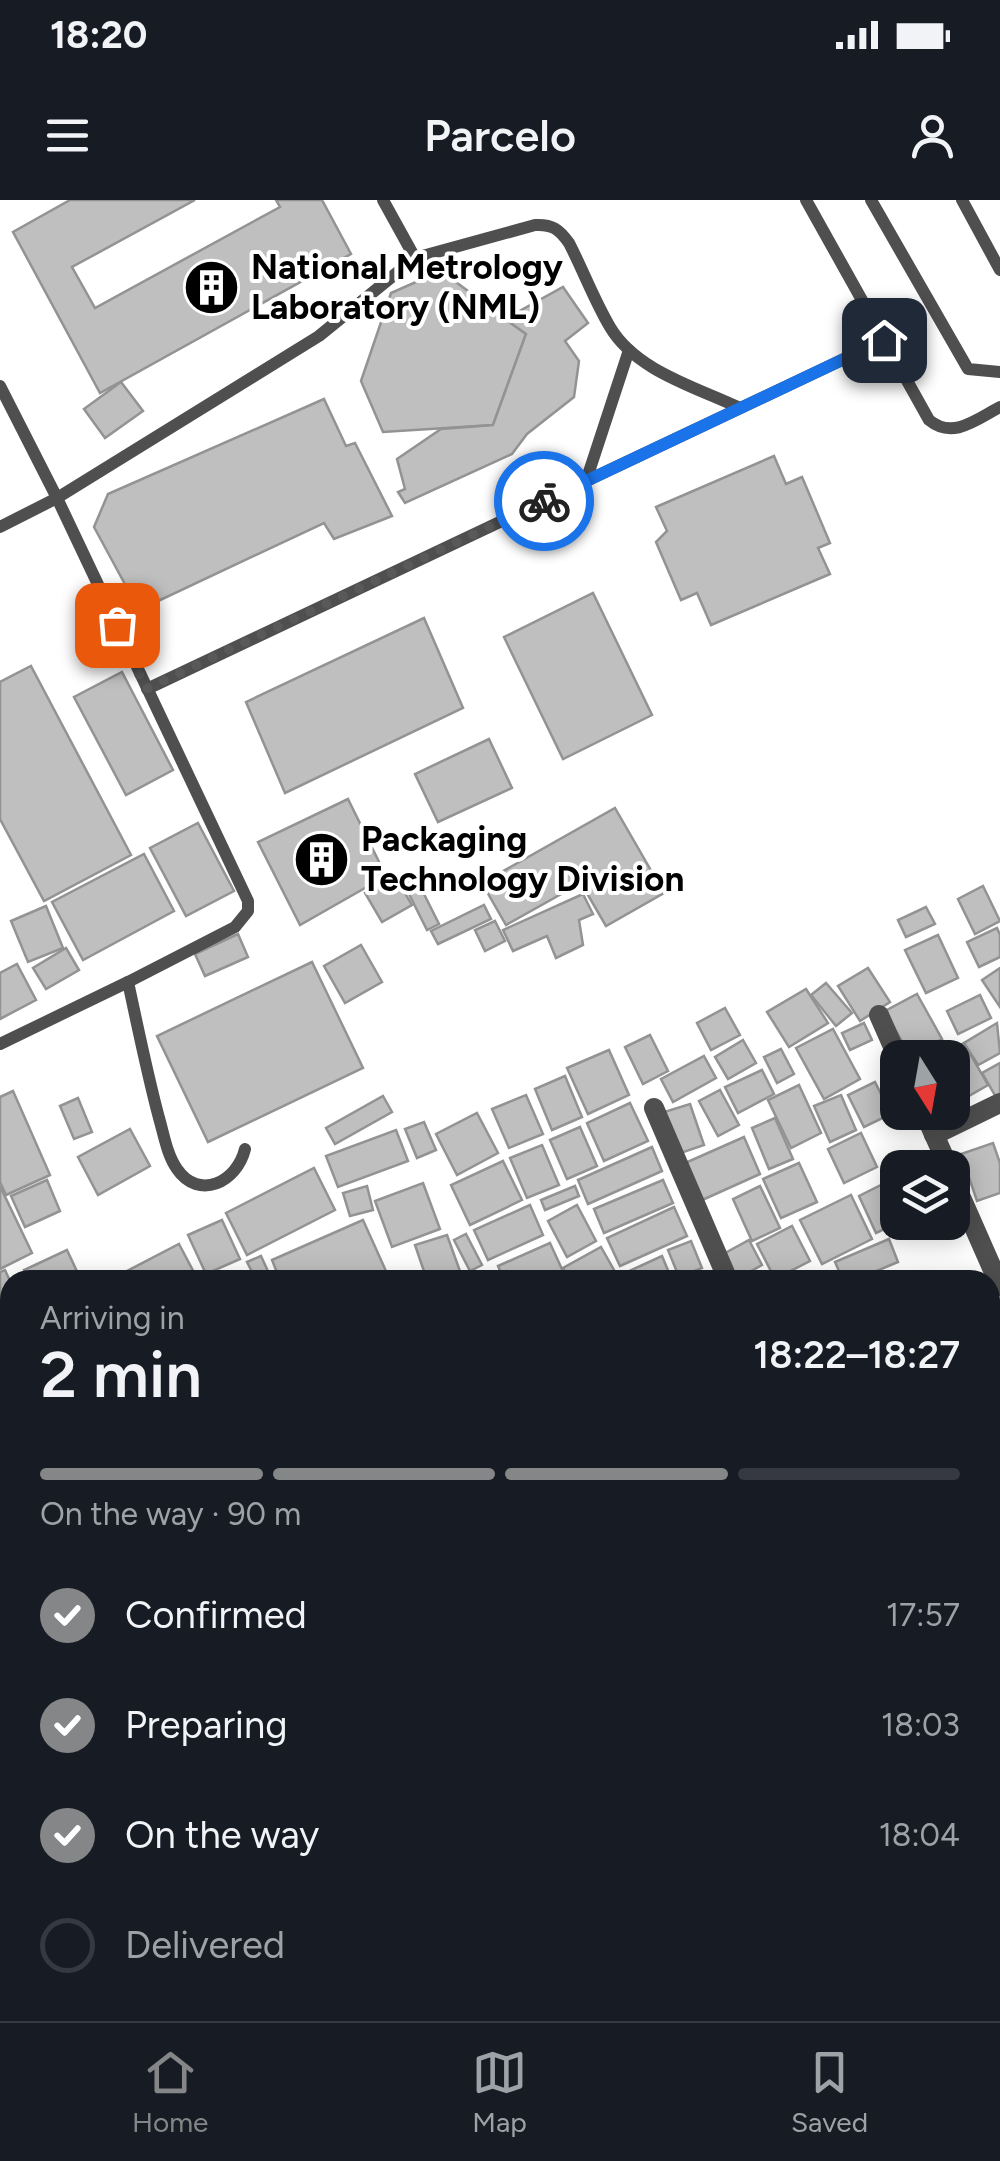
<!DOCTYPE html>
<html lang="en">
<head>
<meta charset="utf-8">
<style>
	:root { --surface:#171b24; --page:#20242c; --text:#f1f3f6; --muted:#9ea1a6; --line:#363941; --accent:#858687 }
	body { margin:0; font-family:Figtree,sans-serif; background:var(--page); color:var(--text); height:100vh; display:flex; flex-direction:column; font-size:38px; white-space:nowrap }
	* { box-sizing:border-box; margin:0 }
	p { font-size:32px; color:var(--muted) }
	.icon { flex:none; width:55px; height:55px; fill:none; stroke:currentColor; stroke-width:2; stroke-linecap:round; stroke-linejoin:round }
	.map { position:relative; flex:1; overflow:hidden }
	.panel { position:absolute; left:0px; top:1070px; width:1000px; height:752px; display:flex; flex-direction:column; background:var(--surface); border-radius:30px 30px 0 0; box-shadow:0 5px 25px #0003 }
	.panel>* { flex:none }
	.needle { width:65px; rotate:169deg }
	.tools { position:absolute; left:880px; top:840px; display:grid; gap:20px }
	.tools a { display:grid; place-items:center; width:90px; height:90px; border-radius:20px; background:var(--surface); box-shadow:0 5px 25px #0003; font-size:50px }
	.pin { position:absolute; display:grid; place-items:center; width:85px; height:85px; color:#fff; margin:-42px; border-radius:20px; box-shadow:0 5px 15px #0006 }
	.courier { position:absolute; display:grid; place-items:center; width:100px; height:100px; margin:-50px; border:8px solid #1a73e8; border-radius:50%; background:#fff; color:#222; box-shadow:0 2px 12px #0007 }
	.summary em { font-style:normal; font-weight:600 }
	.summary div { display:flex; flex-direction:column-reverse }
	.summary { display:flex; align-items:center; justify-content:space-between; height:170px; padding:0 40px }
	h1 { font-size:65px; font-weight:600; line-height:75px }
	.bar { display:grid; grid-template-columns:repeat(4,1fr); gap:15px 10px; align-content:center; height:120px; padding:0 40px }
	.bar i { height:12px; border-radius:8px; background:var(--line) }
	.bar .selected { background:var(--accent) }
	.bar p { grid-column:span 4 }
	ol { padding:0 40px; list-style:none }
	li { display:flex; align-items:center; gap:30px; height:110px }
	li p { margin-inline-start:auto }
	li .icon { padding:10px; border-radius:50%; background:var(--accent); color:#fff; stroke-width:4 }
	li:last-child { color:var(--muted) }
	li i { width:55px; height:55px; border:5px solid var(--line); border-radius:50% }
	.status { display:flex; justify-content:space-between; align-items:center; height:70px; padding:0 50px; background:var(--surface); direction:ltr }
	.status svg { height:28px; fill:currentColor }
	header { display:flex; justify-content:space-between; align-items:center; height:130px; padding:0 40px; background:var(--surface); font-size:45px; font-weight:600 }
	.menu { display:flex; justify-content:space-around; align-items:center; height:140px; border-top:2px solid var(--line); background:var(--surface); font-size:28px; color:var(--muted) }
	.menu a { display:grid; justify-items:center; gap:5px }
	.menu .selected { color:var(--accent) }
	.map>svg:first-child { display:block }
	.building { fill:#bfbfbf; stroke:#939393; stroke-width:2.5 }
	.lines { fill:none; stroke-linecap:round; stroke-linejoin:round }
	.service { stroke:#4f4f4f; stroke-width:12 }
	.minor { stroke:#4f4f4f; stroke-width:20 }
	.tertiary { stroke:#4f4f4f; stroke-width:20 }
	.done { stroke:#595959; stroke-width:10; stroke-dasharray:0 18 }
	.route { stroke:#1a73e8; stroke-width:12 }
	.labels { text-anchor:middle; stroke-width:8; stroke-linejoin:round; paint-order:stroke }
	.poi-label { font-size:35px; font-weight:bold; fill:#000; stroke:#fff; text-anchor:start }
</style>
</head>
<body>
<div class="status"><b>18:20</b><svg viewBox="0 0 49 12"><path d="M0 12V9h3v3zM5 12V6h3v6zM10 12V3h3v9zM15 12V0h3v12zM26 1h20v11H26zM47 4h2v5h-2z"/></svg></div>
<header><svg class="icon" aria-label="menu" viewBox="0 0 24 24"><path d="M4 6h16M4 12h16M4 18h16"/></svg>Parcelo<svg class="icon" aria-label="person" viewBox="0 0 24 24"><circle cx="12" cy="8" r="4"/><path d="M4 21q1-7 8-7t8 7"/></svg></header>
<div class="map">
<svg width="1000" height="1821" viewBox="0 0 1000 1821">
	<rect width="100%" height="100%" fill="#fff"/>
	<!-- building -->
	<g class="building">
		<path d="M70,0H195L72,67L95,108L280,7L276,0H322L351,54L100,193L13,32Z"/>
		<path d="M441,71L526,134L493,225L383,232L361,181L391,93Z"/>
		<path d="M563,87L588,123L565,141L579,161L574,197L527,234L512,254L405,303L398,292L405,289L397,259L441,229L493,225L526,134L505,119Z"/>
		<path d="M121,182L143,211L105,238L84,209Z"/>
		<path d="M324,199L346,246L355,243L392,316L334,339L324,323L139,410L94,327L108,294Z"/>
		<path d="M774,256L786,284L802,277L830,343L818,348L830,374L711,425L697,393L681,400L656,342L667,331L656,307Z"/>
		<path d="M593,393L652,515L563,559L504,437Z"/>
		<path d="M424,418L463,508L285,593L246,502Z"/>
		<path d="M31,466L131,655L44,701L0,619V482Z"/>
		<path d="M122,472L173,570L126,595L74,497Z"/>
		<path d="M489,539L512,588L438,622L415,574Z"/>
		<path d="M348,599L386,676L300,725L258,642Z"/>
		<path d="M615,608L664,693L606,726L581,683L506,725L482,683Z"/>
		<path d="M198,623L234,691L186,716L150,648Z"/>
		<path d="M144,654L174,711L83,760L52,702Z"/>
		<path d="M395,676L412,705L382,722L365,693Z"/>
		<path d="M415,676L439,724L427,730L403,682Z"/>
		<path d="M983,686L1000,721L975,734L958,699Z"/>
		<path d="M583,694L593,714L579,720L583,745L556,758L547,736L513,751L503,730Z"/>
		<path d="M484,705L491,719L438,744L431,731Z"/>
		<path d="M46,706L63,748L28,762L11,721Z"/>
		<path d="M926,707L935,724L906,737L898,720Z"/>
		<path d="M495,721L505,741L485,751L475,730Z"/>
		<path d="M997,728L1000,735V757L979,767L967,742Z"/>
		<path d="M238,734L248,757L205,776L195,754Z"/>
		<path d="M938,735L958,778L926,793L905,750Z"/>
		<path d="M361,745L382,782L345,803L324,766Z"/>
		<path d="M66,748L79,770L46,789L33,768Z"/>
		<path d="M312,762L363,868L208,942L157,836Z"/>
		<path d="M17,764L36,800L0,819V773Z"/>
		<path d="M868,768L890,802L860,821L838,786Z"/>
		<path d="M1000,768V807L982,780Z"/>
		<path d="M826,783L852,813L836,826L811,795Z"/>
		<path d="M806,789L828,823L789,847L767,812Z"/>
		<path d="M917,794L942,839L910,856L885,811Z"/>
		<path d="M980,795L991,818L958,834L947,811Z"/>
		<path d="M725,808L740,835L711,850L697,823Z"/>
		<path d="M864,823L872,840L850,850L842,833Z"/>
		<path d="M997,823L1000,853L978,865L964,843Z"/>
		<path d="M833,829L860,879L824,899L796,848Z"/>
		<path d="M650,835L668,871L643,884L625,847Z"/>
		<path d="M743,840L756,863L728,879L715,857Z"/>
		<path d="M964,843L988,885L955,904L952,858H939Z"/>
		<path d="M781,849L794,874L777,883L764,857Z"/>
		<path d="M609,850L629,895L588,914L567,868Z"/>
		<path d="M704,856L716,878L673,902L661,879Z"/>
		<path d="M1000,863V895L996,897L982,873Z"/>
		<path d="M762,870L774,894L738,913L725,887Z"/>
		<path d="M565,876L582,917L552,930L535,889Z"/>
		<path d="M875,882L891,914L864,927L848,895Z"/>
		<path d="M799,885L821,933L791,948L768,900Z"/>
		<path d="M720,890L739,925L718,936L699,901Z"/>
		<path d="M13,891L50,975L6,995L0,982V897Z"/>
		<path d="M526,895L543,934L509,948L492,909Z"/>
		<path d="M841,895L856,930L830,942L814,906Z"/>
		<path d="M383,896L392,912L335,944L326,928Z"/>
		<path d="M78,898L92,932L74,939L60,906Z"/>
		<path d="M630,903L648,941L604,961L587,923Z"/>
		<path d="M690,904L704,945L675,955L661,913Z"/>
		<path d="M477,913L498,953L457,975L436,934Z"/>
		<path d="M775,918L793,959L769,969L752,928Z"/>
		<path d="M424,922L436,950L417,958L405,929Z"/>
		<path d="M580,927L597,966L567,979L550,940Z"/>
		<path d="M130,929L150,966L98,995L78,957Z"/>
		<path d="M396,930L408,961L338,987L326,956Z"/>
		<path d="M861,933L877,967L844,983L828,949Z"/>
		<path d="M744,937L760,974L700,1001L683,964Z"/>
		<path d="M993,943L1000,963V993L977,1001L961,954Z"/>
		<path d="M542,945L559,985L527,998L510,958Z"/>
		<path d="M652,947L662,971L588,1004L578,980Z"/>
		<path d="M503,961L522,1000L470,1025L451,985Z"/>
		<path d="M799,963L817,1002L781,1018L763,979Z"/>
		<path d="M314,968L335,1010L247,1055L226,1013Z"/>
		<path d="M47,980L60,1011L25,1027L11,996Z"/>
		<path d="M663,980L673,1003L604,1033L594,1009Z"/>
		<path d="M423,983L440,1029L392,1047L375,1001Z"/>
		<path d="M883,984L899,1022L876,1033L859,996Z"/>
		<path d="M0,986L32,1053L0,1069Z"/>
		<path d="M367,986L373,1010L350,1016L343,993Z"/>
		<path d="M575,986L579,996L545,1010L541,1000Z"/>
		<path d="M760,986L780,1028L752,1041L733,999Z"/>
		<path d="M851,995L872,1039L822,1064L800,1020Z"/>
		<path d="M530,1005L543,1035L488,1060L474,1030Z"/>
		<path d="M577,1005L596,1041L567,1057L548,1021Z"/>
		<path d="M674,1007L687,1036L620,1066L607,1038Z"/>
		<path d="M222,1020L240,1059L206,1074L188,1035Z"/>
		<path d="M363,1020L390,1080H280L272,1060Z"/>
		<path d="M792,1026L810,1061L775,1079L757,1044Z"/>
		<path d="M466,1034L482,1065L470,1071L454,1040Z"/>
		<path d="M447,1035L461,1074L444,1080H427L415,1045Z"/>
		<path d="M889,1039L898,1062L855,1080H843L835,1062Z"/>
		<path d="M749,1040L762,1065L735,1080L718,1057Z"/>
		<path d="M691,1041L702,1068L679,1077L668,1050Z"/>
		<path d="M550,1043L566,1078L504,1080L498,1066Z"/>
		<path d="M179,1044L198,1080H129L125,1072Z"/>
		<path d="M601,1047L614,1070L596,1080H570L563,1068Z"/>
		<path d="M67,1050L81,1080H29L24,1070Z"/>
		<path d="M261,1056L272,1080H256L247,1062Z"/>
		<path d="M662,1056L672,1080H628L625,1073Z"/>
		<path d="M5,1070L10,1081V1126L0,1131V1072Z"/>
		<path d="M1000,1132V1206L990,1211V1137Z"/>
		<path d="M10,1141V1183L0,1187V1145Z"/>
		<path d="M10,1280V1337L2,1341L0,1285Z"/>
		<path d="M994,1281L1000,1296V1320L990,1325V1283Z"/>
		<path d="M1000,1379V1420H999L990,1400V1383Z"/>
		<path d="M10,1393V1458L0,1462V1398Z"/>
		<path d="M10,1639V1678L3,1681L0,1675V1644Z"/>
		<path d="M999,1703L1000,1762L990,1766V1707Z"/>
		<path d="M10,1729V1763L0,1767V1733Z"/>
		<path d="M596,1812H628L632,1821H586L584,1817Z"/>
		<path d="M740,1812H780L784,1821H743Z"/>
		<path d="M791,1812H838L840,1820L794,1821Z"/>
	</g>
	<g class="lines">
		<!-- service -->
		<g class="service">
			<path d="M383,0L415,58"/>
			<path d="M806,0L929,220C953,240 977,219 1000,207"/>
			<path d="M871,0L968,169L1000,172"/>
			<path d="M962,0L1000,70"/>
			<path d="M0,186L57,298L248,701V711L235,727L128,782"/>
			<path d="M586,281L629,150"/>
			<path d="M0,327L57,298L319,136L415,58L535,25C552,24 559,29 569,43C583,70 594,100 610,127C636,171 696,187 740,208"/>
			<path d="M147,489L884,140"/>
			<path d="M0,844L128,782C138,828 147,873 159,918C164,935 167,955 177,969C199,1001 237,982 245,949"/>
		</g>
		<!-- minor -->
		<g class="minor">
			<path d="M879,815L898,858"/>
			<path d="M654,908L728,1080"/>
			<path d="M924,912L949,968"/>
			<path d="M934,935L1000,903"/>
			<path d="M952,977L1000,1086"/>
			<path d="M990,1241L1000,1237"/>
			<path d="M0,1517L10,1543"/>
			<path d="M0,1693L10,1688"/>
			<path d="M121,1812L124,1821"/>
			<path d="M710,1812L714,1821"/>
			<path d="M983,1821L1000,1814"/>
		</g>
		<!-- tertiary -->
		<g class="tertiary">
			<path d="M990,1541L1000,1537"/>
			<path d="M407,1812L411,1821"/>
			<path d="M334,1821L353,1812"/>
			<path d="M485,1821L487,1812"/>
		</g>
	</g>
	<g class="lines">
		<!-- done -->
		<path class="done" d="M117,425L146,489L544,301"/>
		<!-- route -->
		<path class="route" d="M544,301L884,140"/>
	</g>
	<!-- icons -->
	<defs>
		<symbol id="building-disc" viewBox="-11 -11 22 22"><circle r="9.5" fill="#000" stroke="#fff"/><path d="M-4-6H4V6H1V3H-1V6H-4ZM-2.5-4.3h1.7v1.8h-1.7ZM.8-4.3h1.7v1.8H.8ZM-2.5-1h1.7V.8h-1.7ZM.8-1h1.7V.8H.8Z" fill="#fff"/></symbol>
	</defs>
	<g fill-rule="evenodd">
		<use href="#building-disc" x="180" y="56" width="63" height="63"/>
		<use href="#building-disc" x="290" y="628" width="63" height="63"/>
	</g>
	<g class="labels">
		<!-- poi labels -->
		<g class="poi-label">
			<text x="251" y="79">National Metrology<tspan x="251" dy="40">Laboratory (NML)</tspan></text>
			<text x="361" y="651">Packaging<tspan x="361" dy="40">Technology Division</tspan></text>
		</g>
	</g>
</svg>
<div class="tools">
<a><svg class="needle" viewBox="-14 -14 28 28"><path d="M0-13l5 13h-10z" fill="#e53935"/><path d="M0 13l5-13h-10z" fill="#9ea1a6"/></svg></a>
<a><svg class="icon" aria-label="layers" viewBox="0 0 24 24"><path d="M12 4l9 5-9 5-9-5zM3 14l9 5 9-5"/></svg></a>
</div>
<div class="pin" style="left:117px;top:425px;background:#ea580c"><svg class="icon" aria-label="bag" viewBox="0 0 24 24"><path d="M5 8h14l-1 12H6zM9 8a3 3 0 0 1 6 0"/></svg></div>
<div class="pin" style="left:884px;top:140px;background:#1f2937"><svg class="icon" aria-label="home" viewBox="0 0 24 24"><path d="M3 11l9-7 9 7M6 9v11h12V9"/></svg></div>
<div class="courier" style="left:544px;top:301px"><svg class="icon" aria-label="bike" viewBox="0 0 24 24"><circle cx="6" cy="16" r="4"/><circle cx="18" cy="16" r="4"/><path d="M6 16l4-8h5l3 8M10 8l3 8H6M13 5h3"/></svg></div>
<section class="panel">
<div class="summary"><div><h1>2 min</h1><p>Arriving in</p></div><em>18:22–18:27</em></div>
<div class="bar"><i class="selected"></i><i class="selected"></i><i class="selected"></i><i></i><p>On the way · 90 m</p></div>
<ol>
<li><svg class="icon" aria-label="check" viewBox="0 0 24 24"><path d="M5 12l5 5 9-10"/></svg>Confirmed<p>17:57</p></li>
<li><svg class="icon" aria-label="check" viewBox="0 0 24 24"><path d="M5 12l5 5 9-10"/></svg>Preparing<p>18:03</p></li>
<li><svg class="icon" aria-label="check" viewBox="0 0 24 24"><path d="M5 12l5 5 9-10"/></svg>On the way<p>18:04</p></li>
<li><i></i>Delivered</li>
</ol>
</section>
</div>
<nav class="menu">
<a class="selected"><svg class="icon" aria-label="home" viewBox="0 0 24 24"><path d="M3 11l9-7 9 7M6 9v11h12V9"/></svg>Home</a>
<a><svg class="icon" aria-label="map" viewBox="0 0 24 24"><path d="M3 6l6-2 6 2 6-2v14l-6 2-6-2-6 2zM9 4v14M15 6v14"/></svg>Map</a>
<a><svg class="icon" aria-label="saved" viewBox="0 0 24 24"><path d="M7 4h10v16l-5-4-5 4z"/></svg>Saved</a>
</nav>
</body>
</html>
